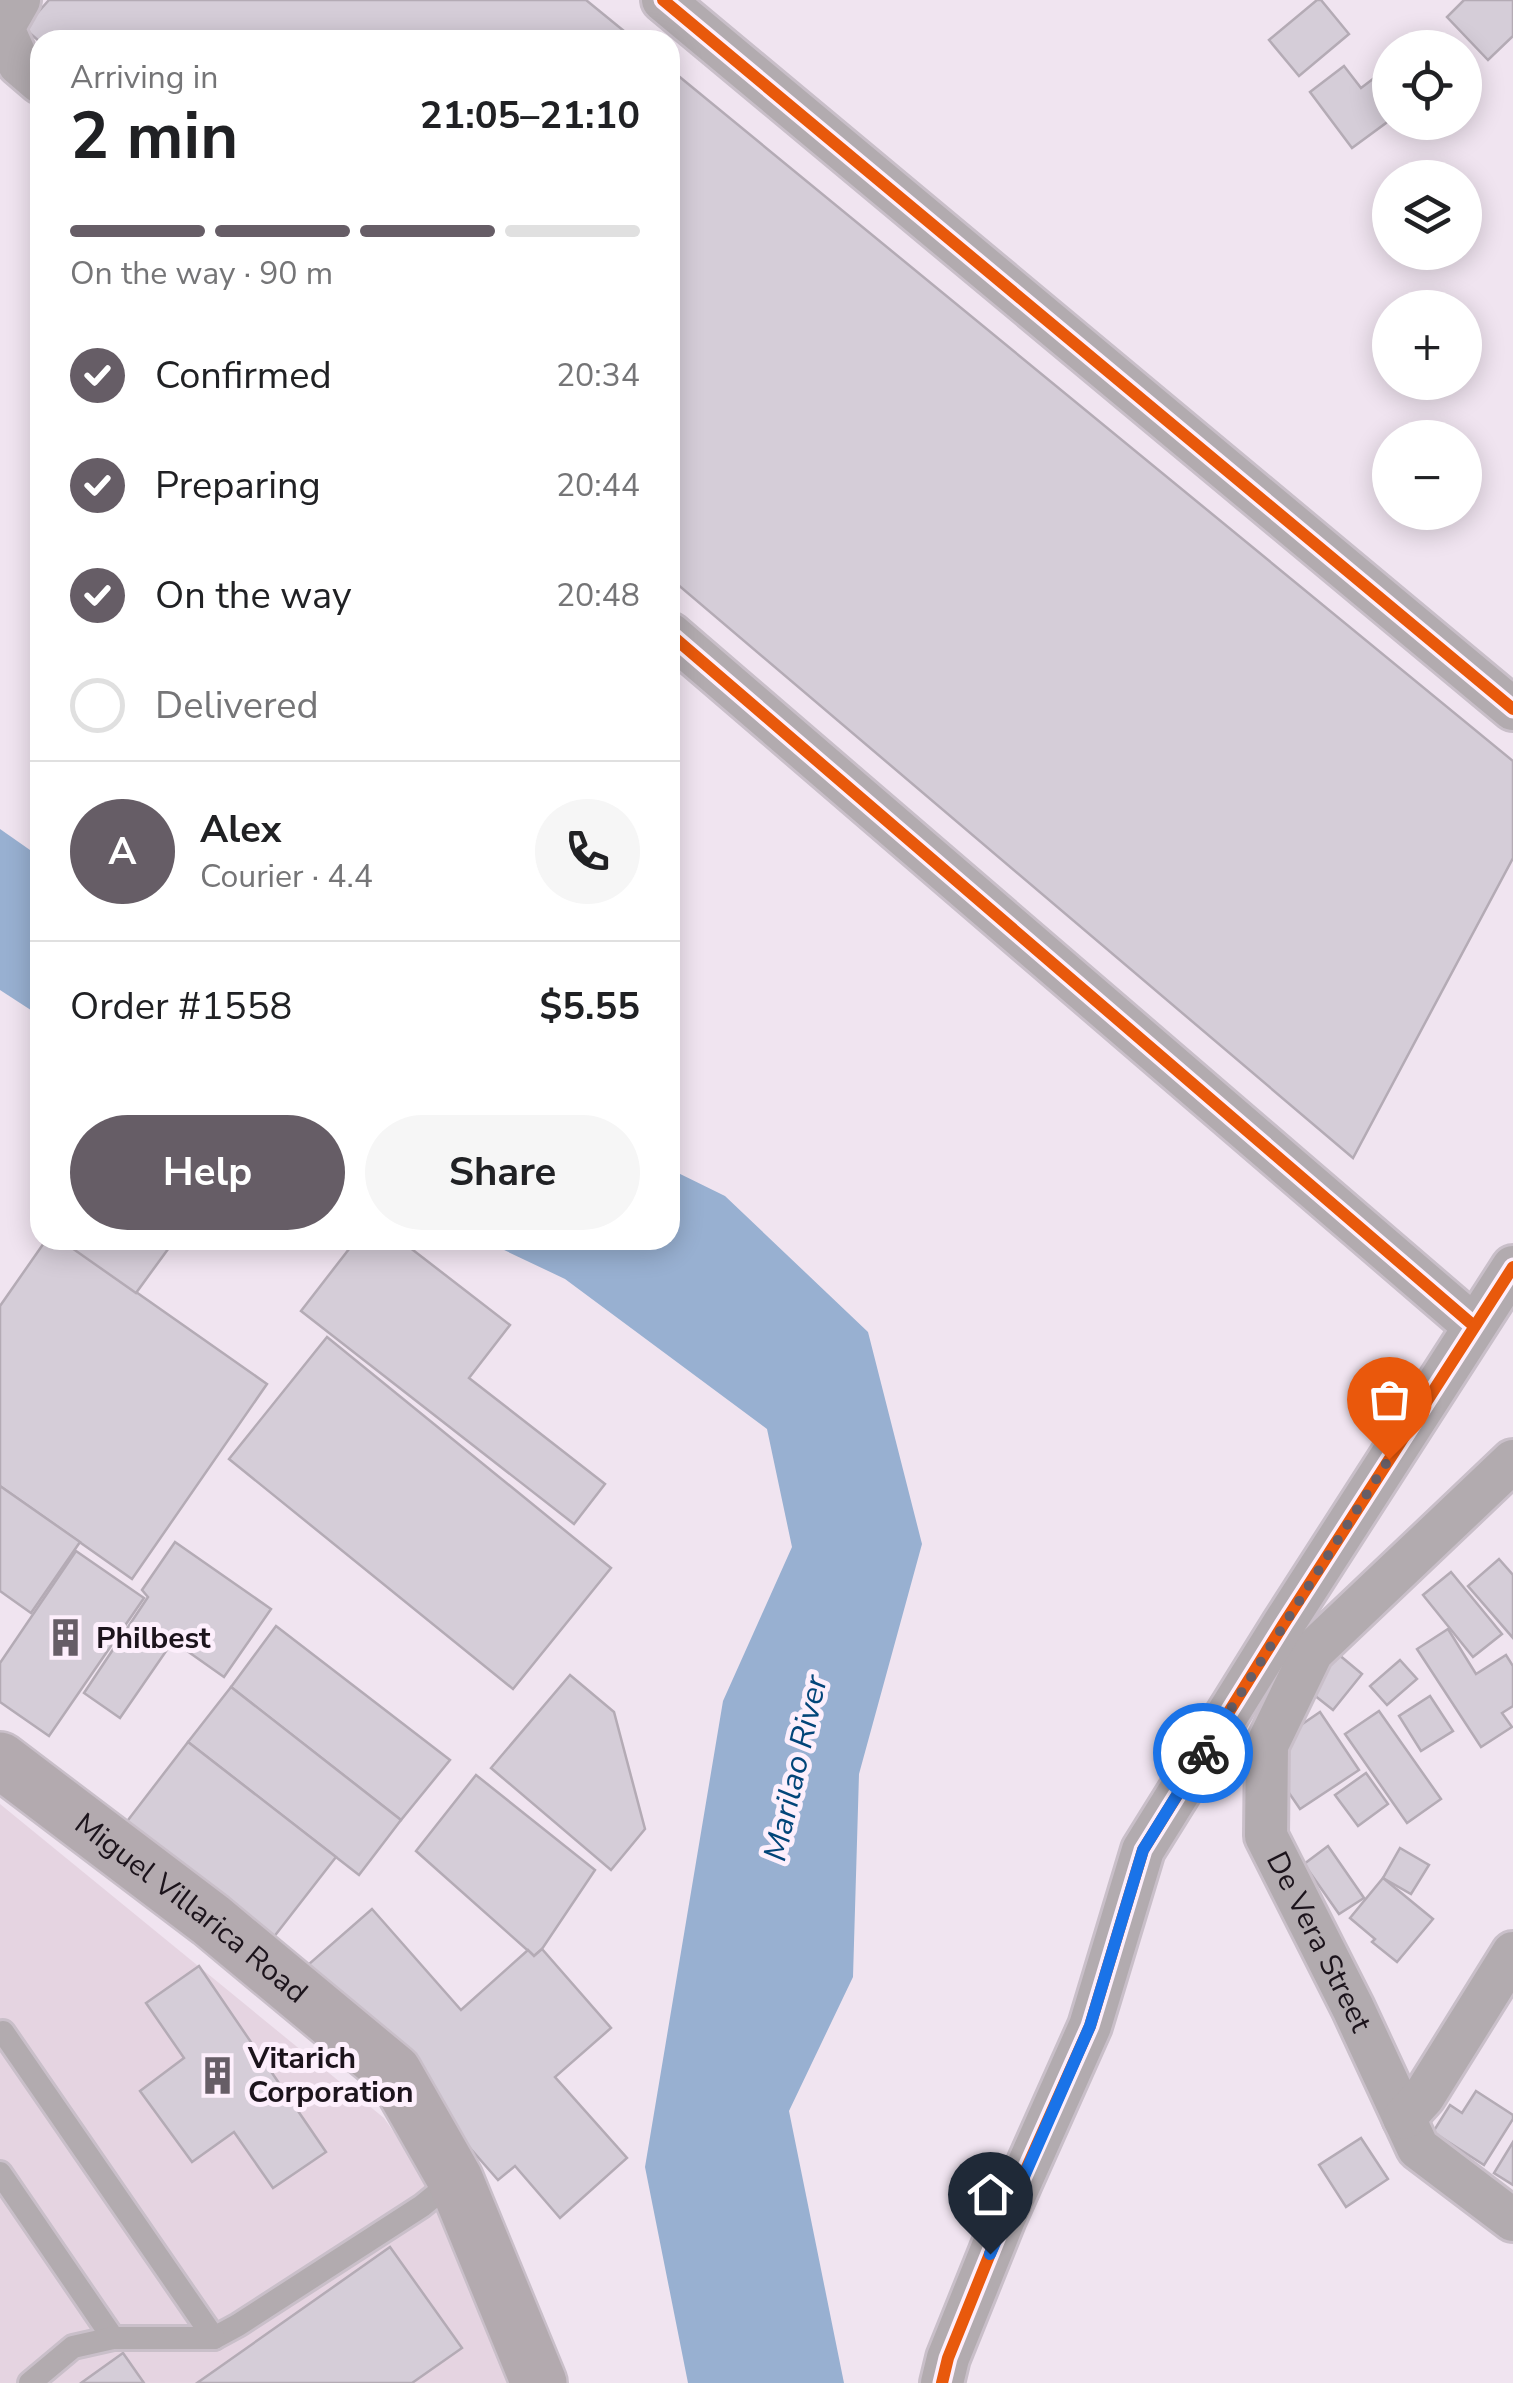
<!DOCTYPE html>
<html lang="en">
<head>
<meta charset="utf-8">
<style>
	:root { --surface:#fff; --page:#f6f6f6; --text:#202124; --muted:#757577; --line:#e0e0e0; --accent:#665d66 }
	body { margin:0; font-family:"Nunito Sans",sans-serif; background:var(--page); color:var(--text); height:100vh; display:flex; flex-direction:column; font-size:38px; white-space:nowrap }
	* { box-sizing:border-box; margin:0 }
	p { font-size:32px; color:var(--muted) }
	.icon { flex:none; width:55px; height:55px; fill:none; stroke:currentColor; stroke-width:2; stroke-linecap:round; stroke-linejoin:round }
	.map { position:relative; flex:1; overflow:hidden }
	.panel { position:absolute; left:30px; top:30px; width:650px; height:1220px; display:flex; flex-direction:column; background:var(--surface); border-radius:30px; box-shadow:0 5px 25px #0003 }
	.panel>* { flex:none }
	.fabs { position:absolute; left:1372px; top:30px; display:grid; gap:20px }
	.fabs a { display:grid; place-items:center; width:110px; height:110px; border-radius:50%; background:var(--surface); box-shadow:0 5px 25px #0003; font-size:50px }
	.pin { position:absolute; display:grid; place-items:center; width:85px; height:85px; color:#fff; margin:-102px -42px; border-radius:50% 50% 50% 0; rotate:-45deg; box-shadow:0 0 10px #0007 }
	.pin .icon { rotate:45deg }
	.courier { position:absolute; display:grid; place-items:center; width:100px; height:100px; margin:-50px; border:8px solid #1a73e8; border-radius:50%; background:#fff; color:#222; box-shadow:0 2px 12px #0007 }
	.summary em { font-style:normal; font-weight:700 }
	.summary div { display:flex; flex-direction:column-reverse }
	.summary { display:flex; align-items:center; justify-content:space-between; height:170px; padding:0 40px }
	h1 { font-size:65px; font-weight:700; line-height:75px }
	.bar { display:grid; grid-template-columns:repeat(4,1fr); gap:15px 10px; align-content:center; height:120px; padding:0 40px }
	.bar i { height:12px; border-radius:8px; background:var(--line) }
	.bar .current { background:var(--accent) }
	.bar p { grid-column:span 4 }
	.line { display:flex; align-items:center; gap:25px; padding:0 40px; border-top:2px solid var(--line) }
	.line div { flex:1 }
	.round { display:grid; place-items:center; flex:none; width:105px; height:105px; border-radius:52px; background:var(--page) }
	ol { padding:0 40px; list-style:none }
	li { display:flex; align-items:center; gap:30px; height:110px }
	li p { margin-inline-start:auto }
	li .icon { padding:10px; border-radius:50%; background:var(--accent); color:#fff; stroke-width:4 }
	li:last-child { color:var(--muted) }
	li i { width:55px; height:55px; border:5px solid var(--line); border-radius:50% }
	.primary-button { display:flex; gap:20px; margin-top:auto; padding:20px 40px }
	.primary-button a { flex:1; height:115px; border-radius:60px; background:var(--accent); color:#fff; font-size:40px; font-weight:700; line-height:115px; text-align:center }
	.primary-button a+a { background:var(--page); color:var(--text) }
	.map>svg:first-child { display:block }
	.industrial { fill:#e5d4e1 }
	.water { fill:#98b0d1 }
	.building { fill:#d5cdd8; stroke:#b4abb5; stroke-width:2.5 }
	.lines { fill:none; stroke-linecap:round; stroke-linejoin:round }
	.lane-casing { stroke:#c9bfc9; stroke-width:28 }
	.street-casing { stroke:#c9bfc9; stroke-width:48 }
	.secondary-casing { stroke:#c9bfc9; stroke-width:60 }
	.lane { stroke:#b2abaf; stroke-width:22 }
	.street { stroke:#b2abaf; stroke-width:42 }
	.secondary { stroke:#b3aaaf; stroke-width:55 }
	.cycleway-casing { stroke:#fdeffc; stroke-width:19 }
	.cycleway { stroke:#e8590c; stroke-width:12 }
	.done { stroke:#665d66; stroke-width:10; stroke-dasharray:0 18 }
	.route { stroke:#1a73e8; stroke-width:12 }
	.labels { text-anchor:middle; stroke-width:10; stroke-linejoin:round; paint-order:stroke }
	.poi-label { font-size:30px; font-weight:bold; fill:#1c141c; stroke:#fdeffc; text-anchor:start }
	.street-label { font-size:30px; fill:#1c141c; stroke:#fdeffc }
	.water-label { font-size:32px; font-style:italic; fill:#024579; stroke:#fdeffc }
</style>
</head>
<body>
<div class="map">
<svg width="1513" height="2383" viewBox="0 0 1513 2383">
	<rect width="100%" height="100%" fill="#f0e4f0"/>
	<!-- industrial -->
	<path class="industrial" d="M0,1804L384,2118L471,2243L513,2383H0Z"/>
	<!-- water -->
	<g class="water">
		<path d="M0,829L40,857V1016L0,990Z"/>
		<path d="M670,1169L725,1196L868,1332L922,1544L859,1774L853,1977L789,2111L844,2383H688L645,2167L723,1701L792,1547L767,1429L565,1279L483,1240H670Z"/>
	</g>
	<!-- building -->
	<g class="building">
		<path d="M49,0H586L635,40H40V42L24,28Z"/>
		<path d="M1317,0H1321L1349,34L1299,76L1269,40Z"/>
		<path d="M1464,0H1513V36L1488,60L1447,17Z"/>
		<path d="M1344,66L1361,88L1390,66V120L1352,148L1310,92Z"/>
		<path d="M670,69L1513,761V858L1353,1158L670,578Z"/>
		<path d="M46,1240H62L267,1384L132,1579L0,1486V1306Z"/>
		<path d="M73,1240H164L171,1245L136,1293L69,1246Z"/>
		<path d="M356,1240H400L510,1325L469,1378L605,1484L574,1524L301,1311Z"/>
		<path d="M327,1337L611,1568L513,1689L229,1459Z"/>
		<path d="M0,1486L80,1542L31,1613L0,1591Z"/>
		<path d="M175,1542L271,1609L224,1677L173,1641L120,1718L84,1693L148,1597L142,1590Z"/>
		<path d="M76,1551L144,1598L49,1736L0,1702V1663Z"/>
		<path d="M1499,1559L1513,1575V1638L1468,1586Z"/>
		<path d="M1451,1572L1502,1634L1473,1657L1423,1595Z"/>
		<path d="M276,1626L450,1760L401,1820L231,1687Z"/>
		<path d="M1448,1629L1476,1674L1506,1655L1513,1666V1706L1502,1713L1512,1727L1481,1747L1417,1649Z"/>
		<path d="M1338,1654L1362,1674L1333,1710L1309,1691Z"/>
		<path d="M1400,1660L1417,1679L1387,1705L1370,1686Z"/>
		<path d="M570,1675L614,1712L645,1829L611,1870L491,1768Z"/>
		<path d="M231,1687L401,1820L359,1875L188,1742Z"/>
		<path d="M1430,1696L1453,1731L1421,1751L1399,1716Z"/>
		<path d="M1379,1711L1441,1799L1407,1823L1345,1734Z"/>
		<path d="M1320,1712L1359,1770L1300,1809L1272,1768L1276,1742Z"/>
		<path d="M188,1742L336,1857L273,1938L125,1824Z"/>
		<path d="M1366,1773L1388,1804L1358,1826L1335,1795Z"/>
		<path d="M476,1775L595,1870L542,1949L534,1956L416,1851Z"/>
		<path d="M1328,1846L1364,1898L1339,1914L1304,1864Z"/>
		<path d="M1400,1848L1429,1865L1411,1894L1383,1878Z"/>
		<path d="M1383,1878L1433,1919L1397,1962L1372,1942L1375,1939L1350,1918Z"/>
		<path d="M372,1909L461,2010L528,1950L534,1956L542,1949L611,2028L555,2077L627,2158L560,2218L515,2166L498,2180L309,1964Z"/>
		<path d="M199,1966L326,2152L273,2188L234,2132L192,2162L140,2091L184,2058L146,2003Z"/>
		<path d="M1476,2091L1513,2115V2119L1484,2165L1433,2132L1450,2105L1462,2113Z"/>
		<path d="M1361,2138L1388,2179L1346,2207L1319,2165Z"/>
		<path d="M1513,2142V2185L1494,2173Z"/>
		<path d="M390,2247L462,2348L412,2383H197Z"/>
		<path d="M123,2353L144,2383H81Z"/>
	</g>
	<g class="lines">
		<defs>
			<g id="lane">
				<path d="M3,2032L214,2338L238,2325L422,2206L455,2179"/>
				<path d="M0,2173L113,2338"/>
				<path d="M30,2383L73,2347L113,2338H214"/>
			</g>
			<g id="street">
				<path d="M19,0L3,28L19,64L40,82"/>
				<path d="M663,0L1513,709"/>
				<path d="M670,634L1474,1326"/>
				<path id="s1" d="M1513,1461L1312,1652L1267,1745L1266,1836L1353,2008L1418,2148L1513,2220"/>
				<path d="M1404,2118L1424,2096L1513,1953"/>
				<path d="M942,2383L948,2358L1004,2219L1090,2026L1143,1850L1283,1625L1513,1267"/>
			</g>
			<g id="secondary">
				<path id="s2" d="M0,1760L211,1920L394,2072L455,2179L539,2383"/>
			</g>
		</defs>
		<!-- lane casing -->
		<use href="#lane" class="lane-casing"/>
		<!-- street casing -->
		<use href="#street" class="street-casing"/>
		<!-- secondary casing -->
		<use href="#secondary" class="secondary-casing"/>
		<!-- lane -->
		<use href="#lane" class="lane"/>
		<!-- street -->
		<use href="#street" class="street"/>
		<!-- secondary -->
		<use href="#secondary" class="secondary"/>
		<defs>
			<g id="cycleway">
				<path d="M663,0L1513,709"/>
				<path d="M670,634L1474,1326"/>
				<path d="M942,2383L948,2358L1004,2219L1090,2026L1143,1850L1283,1625L1513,1267"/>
			</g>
		</defs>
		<!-- cycleway casing -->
		<use href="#cycleway" class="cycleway-casing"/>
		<!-- cycleway -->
		<use href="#cycleway" class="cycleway"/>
	</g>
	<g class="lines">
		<!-- done -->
		<path class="done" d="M1203,1753L1389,1459"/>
		<!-- route -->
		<path class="route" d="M990,2254L1090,2026L1143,1850L1203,1753"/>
	</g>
	<!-- icons -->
	<defs>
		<symbol id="building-bare" viewBox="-9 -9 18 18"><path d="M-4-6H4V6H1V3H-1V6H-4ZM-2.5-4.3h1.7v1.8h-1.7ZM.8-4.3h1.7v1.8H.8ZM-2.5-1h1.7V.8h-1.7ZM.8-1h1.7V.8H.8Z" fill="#665d66" stroke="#fdeffc" stroke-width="2.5" paint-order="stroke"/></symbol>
	</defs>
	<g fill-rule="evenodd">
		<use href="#building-bare" x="38" y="1610" width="55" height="55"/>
		<use href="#building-bare" x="190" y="2048" width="55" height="55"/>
	</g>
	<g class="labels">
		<!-- poi labels -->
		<g class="poi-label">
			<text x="96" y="1648">Philbest</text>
			<text x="248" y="2068">Vitarich<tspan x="248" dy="34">Corporation</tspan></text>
		</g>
		<!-- street labels -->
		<g class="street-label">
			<text dy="10" stroke="none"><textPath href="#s2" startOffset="242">Miguel Villarica Road</textPath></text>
			<text dy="10" stroke="none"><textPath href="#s1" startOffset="590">De Vera Street</textPath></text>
		</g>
		<!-- water labels -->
		<g class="water-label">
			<text transform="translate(795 1768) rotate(-77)" y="11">Marilao River</text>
		</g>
	</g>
</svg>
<div class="fabs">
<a><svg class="icon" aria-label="locate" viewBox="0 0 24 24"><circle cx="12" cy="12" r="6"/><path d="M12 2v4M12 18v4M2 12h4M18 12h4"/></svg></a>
<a><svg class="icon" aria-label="layers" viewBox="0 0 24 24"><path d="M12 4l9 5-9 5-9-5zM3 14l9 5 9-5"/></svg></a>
<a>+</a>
<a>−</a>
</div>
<div class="pin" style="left:1389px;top:1459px;background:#ea580c"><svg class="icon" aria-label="bag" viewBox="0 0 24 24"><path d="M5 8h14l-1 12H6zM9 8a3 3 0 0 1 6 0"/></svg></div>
<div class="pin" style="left:990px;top:2254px;background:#1f2937"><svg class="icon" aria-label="home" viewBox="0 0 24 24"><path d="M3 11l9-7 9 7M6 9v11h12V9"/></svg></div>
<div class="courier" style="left:1203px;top:1753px"><svg class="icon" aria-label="bike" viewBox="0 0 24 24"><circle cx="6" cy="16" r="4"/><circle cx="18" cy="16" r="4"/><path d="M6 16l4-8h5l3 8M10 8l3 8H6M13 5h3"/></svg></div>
<section class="panel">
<div class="summary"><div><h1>2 min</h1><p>Arriving in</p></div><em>21:05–21:10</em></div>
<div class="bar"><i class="current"></i><i class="current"></i><i class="current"></i><i></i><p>On the way · 90 m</p></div>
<ol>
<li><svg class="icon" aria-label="check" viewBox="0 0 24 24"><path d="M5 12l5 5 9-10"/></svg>Confirmed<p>20:34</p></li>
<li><svg class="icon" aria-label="check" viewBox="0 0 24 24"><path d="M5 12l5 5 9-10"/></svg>Preparing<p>20:44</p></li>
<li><svg class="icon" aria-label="check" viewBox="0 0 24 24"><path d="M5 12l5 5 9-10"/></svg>On the way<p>20:48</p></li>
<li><i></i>Delivered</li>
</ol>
<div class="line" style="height:180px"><b class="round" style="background:var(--accent);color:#fff">A</b><div><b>Alex</b><p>Courier · 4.4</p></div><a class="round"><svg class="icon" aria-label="phone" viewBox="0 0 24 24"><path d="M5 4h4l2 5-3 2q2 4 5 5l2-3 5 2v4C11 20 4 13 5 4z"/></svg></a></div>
<div class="line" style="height:130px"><div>Order #1558</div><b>$5.55</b></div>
<div class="primary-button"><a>Help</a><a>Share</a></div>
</section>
</div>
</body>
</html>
